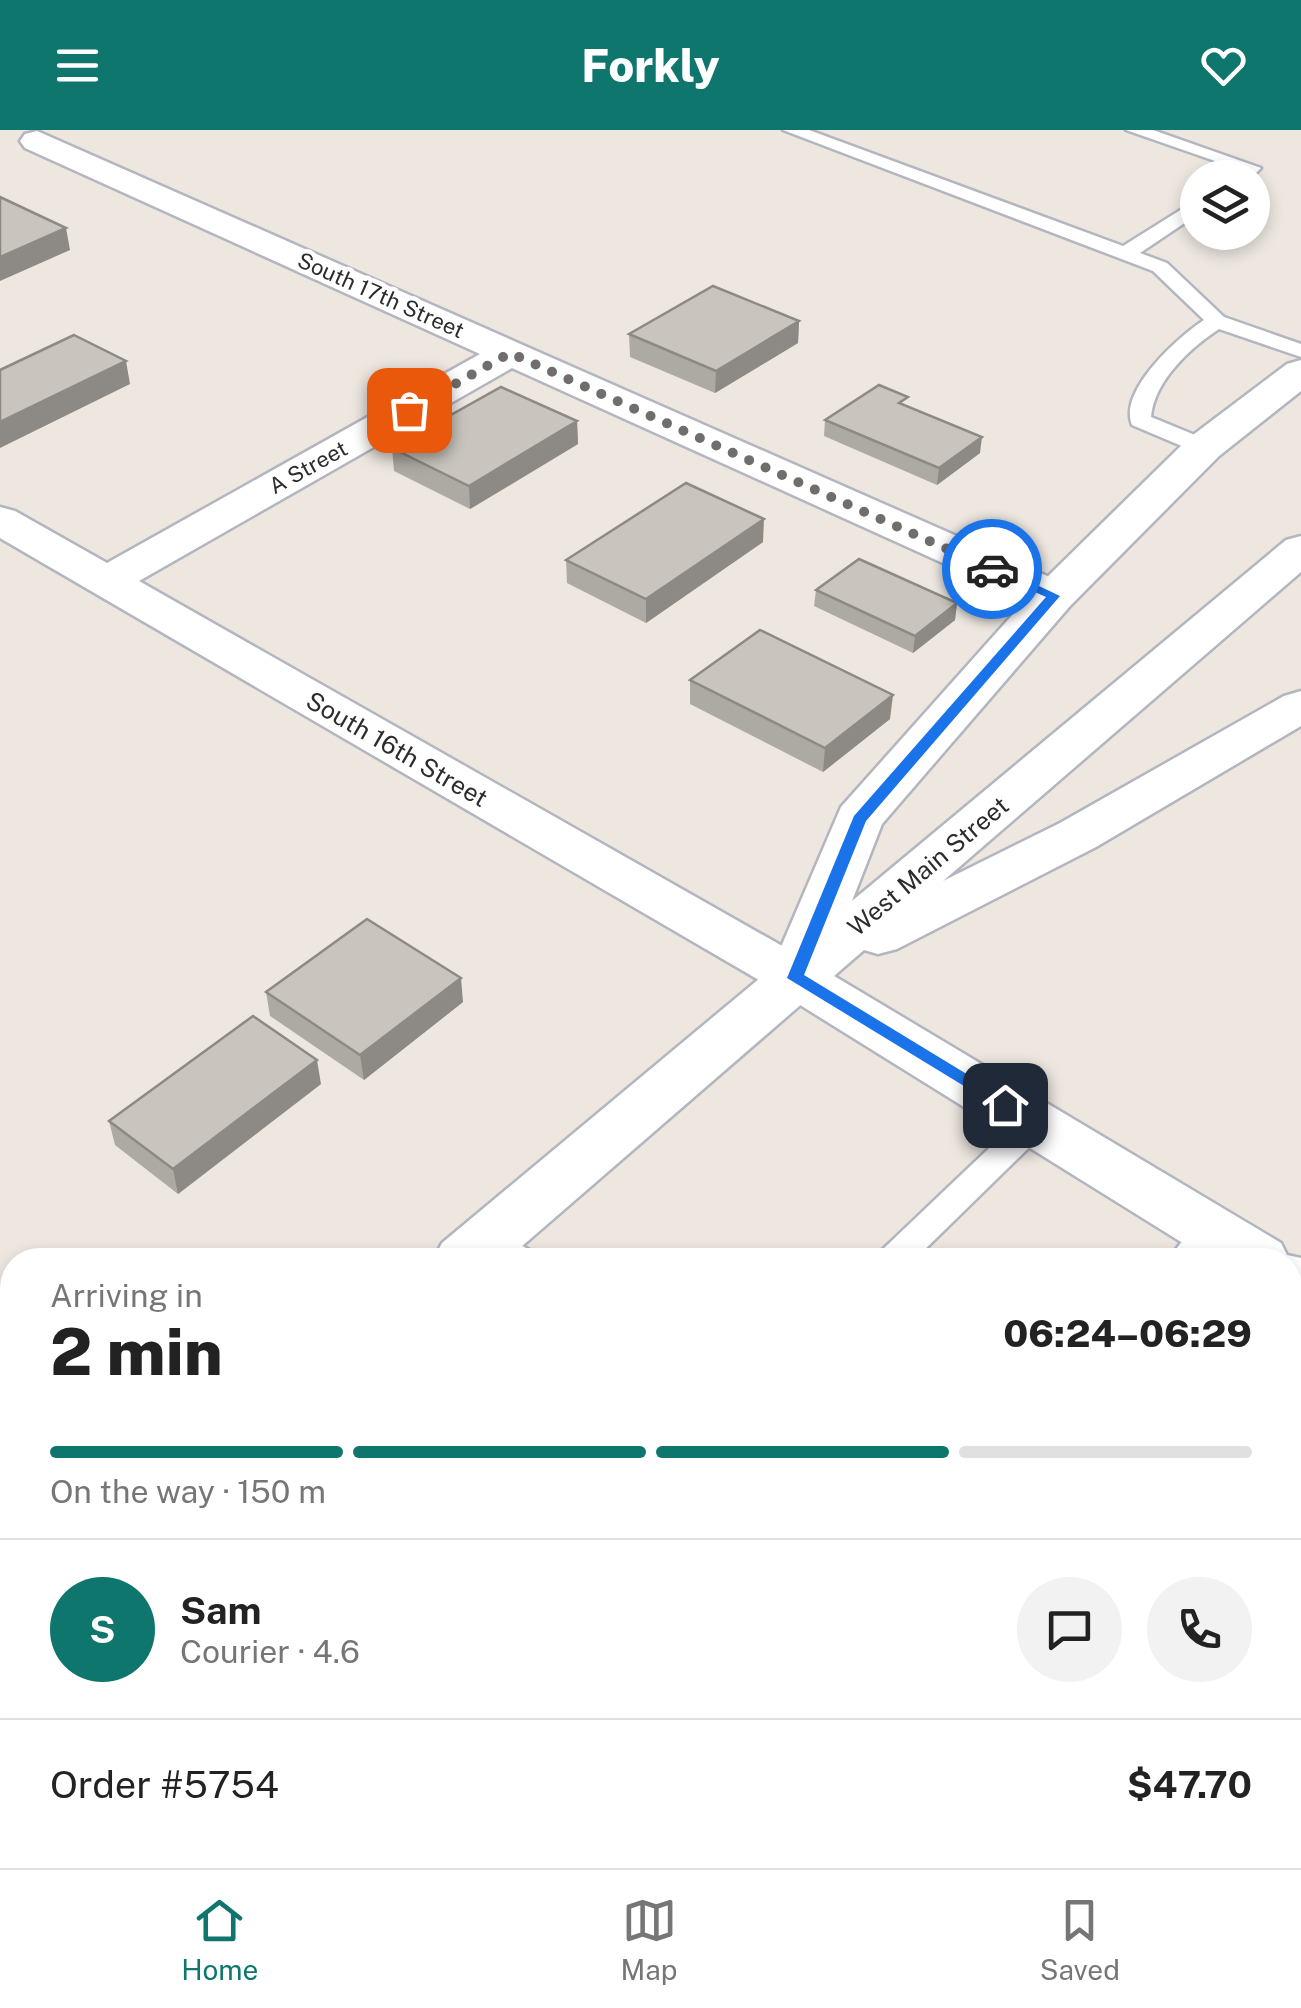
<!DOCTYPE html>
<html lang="en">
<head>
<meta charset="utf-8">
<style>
	:root { --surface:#fff; --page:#f2f2f2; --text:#222; --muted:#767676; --line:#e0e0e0; --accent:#0f766e }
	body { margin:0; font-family:"Public Sans",sans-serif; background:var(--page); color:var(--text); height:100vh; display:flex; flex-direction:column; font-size:38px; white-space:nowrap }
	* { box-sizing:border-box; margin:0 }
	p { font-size:32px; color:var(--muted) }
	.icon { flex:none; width:55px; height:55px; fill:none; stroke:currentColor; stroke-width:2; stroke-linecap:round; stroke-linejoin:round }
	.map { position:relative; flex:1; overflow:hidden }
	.sheet { position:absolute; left:0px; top:1118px; width:1302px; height:622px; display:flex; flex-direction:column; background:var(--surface); border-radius:40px 40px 0 0; box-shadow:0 5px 15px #0003 }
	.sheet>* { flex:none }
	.buttons { position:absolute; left:1180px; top:30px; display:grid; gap:20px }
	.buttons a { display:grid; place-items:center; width:90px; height:90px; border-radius:50%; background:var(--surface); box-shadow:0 5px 15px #0003; font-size:50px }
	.pin { position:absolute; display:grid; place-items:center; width:85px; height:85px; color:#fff; margin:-42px; border-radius:20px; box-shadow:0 5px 15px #0006 }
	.courier { position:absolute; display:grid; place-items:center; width:100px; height:100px; margin:-50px; border:8px solid #1a73e8; border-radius:50%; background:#fff; color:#222; box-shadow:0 2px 12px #0007 }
	.overview em { font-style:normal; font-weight:800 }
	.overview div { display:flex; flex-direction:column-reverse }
	.overview { display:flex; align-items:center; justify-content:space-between; height:170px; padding:0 50px }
	h1 { font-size:65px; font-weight:800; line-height:75px }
	.bar { display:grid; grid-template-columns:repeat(4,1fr); gap:15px 10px; align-content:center; height:120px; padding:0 50px }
	.bar i { height:12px; border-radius:8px; background:var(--line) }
	.bar .current { background:var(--accent) }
	.bar p { grid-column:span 4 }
	.line { display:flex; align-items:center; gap:25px; padding:0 50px; border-top:2px solid var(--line) }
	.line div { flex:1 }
	.round { display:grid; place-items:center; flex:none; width:105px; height:105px; border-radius:52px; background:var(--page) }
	header { display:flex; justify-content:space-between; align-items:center; height:130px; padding:0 50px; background:var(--accent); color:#fff; font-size:45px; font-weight:800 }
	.tab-bar { display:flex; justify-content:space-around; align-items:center; height:140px; border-top:2px solid var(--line); background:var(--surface); font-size:28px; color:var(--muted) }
	.tab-bar a { display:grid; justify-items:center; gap:5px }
	.tab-bar .current { color:var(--accent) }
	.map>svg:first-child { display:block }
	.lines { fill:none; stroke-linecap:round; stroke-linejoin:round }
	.service-casing { stroke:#b3b6bf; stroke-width:5 }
	.minor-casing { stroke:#b3b6bf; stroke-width:5 }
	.secondary-casing { stroke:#b3b6bf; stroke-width:5 }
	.service { fill:#fff; fill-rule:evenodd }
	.minor { fill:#fff; fill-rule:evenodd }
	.secondary { fill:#fff; fill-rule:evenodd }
	.wall { fill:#ada9a3 }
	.shaded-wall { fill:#8d8a85 }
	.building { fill:#c9c5be; stroke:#8d8a85; stroke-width:2.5 }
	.route { fill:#1a73e8 }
	.done { stroke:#706d6b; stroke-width:10; stroke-dasharray:0 18 }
	.labels { text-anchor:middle; stroke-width:9; stroke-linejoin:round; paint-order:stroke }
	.far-street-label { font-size:22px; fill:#2c2c2c; stroke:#fff }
	.street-label { font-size:25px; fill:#2c2c2c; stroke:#fff }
</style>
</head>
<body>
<header><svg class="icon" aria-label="menu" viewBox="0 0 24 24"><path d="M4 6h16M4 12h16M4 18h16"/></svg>Forkly<svg class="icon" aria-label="heart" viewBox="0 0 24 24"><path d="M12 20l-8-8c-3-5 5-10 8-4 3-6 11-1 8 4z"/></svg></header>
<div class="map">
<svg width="1301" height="1738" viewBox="0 0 1301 1738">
	<rect width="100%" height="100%" fill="#ede7e0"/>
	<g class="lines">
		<defs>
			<g id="service">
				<path d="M783,0H809L1123,116L1198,69V84L1140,123L1167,133L1224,187L1301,214V227L1219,199C1190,218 1154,251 1151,287L1212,312L1215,317L1212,322H1196L1132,295C1118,261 1178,207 1204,190L1153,141Z"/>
				<path d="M1126,0H1153L1261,38L1251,48H1229L1238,39Z"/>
				<path d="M1035,981L1046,985L1051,993L1046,1001L914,1130H876L881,1121L1024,985Z"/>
				<path d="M1210,1088L1222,1092L1227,1101L1204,1130H1167L1198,1092Z"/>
				<path d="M489,1096L531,1121L536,1130C511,1130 486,1135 472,1109L477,1100Z"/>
				<path d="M1301,1401V1444L1290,1448V1405Z"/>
				<path d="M0,1542L12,1546V1590L0,1586Z"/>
				<path d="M665,1728H715L719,1738H669Z"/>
			</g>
			<path id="minor" d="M37,1L1070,456L1076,466L1070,476L1054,479L1038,476L512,238L139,451L814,834L1281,1113L1287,1125L1301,1128V1181L1290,1177V1130H1210L776,860L0,408V377L15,381L107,433L480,224L25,18L20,11L25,4Z"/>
			<g id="secondary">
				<path d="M1301,230V261L1219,326L1070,476L882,694L852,771L1286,410L1301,406V442L943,751L1060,693L1284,566L1301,561V596L1096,717L897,819L878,824L864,820L506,1130H433L442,1113L772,838L841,677L1038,456L1189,308L1287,234Z"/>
				<path d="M12,1481V1553L0,1558V1486Z"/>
			</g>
		</defs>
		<!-- service casing -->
		<use href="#service" class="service-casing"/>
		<!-- minor casing -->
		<use href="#minor" class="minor-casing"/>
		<!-- secondary casing -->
		<use href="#secondary" class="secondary-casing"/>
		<!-- service -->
		<use href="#service" class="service"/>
		<!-- minor -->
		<use href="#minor" class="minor"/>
		<!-- secondary -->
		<use href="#secondary" class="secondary"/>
	</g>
	<!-- wall -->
	<g class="wall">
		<path d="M799,191L798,213L715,263L630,227L629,204Z"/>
		<path d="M907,277L980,323L937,355L824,306L825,290Z"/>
		<path d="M577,291L578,314L470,379L394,341L392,318Z"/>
		<path d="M763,412L646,493L567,453L566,430Z"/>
		<path d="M816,460L957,473L955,490L913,523L814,476Z"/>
		<path d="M690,550L890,589L823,642L690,574Z"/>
		<path d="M266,862L463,872L364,950L270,886Z"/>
		<path d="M321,954L178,1064L115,1015L109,991Z"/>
	</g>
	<!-- shaded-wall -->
	<g class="shaded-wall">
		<path d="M66,98L70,120L0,151V127Z"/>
		<path d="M799,191L798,213L715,263L716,241Z"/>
		<path d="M126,231L130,254L0,318V292Z"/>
		<path d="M577,291L578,314L470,379L469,356Z"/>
		<path d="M982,307L980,323L937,355L939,338Z"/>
		<path d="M764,389L763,412L646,493V469Z"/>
		<path d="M957,473L955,490L913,523L915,506Z"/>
		<path d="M893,565L890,589L823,642L825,618Z"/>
		<path d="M461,848L463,872L364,950L360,925Z"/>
		<path d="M317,930L321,954L178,1064L173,1039Z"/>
	</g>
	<!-- building -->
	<g class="building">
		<path d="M0,67L66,98L0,127Z"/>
		<path d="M713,156L799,191L716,241L629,204Z"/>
		<path d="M74,205L126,231L0,292V240Z"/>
		<path d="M879,255L908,267L899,273L982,307L939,338L825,290Z"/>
		<path d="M501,257L577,291L469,356L392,318Z"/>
		<path d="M686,353L764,389L646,469L566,430Z"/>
		<path d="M859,429L957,473L915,506L816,460Z"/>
		<path d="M760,500L893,565L825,618L690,550Z"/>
		<path d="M367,789L461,848L360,925L266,862Z"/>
		<path d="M253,886L317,930L173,1039L109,991Z"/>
		<path d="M12,1724V1728H269L280,1738H9L4,1732Z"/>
	</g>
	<!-- route -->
	<path class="route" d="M988,436H997L1060,466L866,691L804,845L1011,971V979L1005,981L787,848L854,686L1046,467L988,441Z"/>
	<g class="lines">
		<!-- done -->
		<path class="done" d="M409,280L510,223L992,439"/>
	</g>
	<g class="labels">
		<!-- far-street labels -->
		<g class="far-street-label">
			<text transform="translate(381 165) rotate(24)" y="8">South 17th Street</text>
			<text transform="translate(308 337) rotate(-29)" y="8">A Street</text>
		</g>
		<!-- street labels -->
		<g class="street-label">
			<text transform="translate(397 619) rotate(30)" y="9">South 16th Street</text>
			<text transform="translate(928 736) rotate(-40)" y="9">West Main Street</text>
		</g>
	</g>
</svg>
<div class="buttons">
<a><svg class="icon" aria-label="layers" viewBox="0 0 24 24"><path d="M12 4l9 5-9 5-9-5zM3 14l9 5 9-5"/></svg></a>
</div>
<div class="pin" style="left:409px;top:280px;background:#ea580c"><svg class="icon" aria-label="bag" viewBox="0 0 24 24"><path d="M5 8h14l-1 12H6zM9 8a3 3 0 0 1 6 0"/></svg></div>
<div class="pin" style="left:1005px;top:975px;background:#1f2937"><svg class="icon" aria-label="home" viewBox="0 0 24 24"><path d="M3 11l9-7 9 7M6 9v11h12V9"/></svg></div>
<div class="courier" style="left:992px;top:439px"><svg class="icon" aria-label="car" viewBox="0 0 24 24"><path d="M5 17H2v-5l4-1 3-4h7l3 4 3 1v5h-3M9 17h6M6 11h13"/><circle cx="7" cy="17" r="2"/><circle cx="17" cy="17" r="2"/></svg></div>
<section class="sheet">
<div class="overview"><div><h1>2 min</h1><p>Arriving in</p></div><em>06:24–06:29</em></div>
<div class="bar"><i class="current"></i><i class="current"></i><i class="current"></i><i></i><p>On the way · 150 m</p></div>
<div class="line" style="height:180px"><b class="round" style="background:var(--accent);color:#fff">S</b><div><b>Sam</b><p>Courier · 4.6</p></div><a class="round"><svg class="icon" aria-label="chat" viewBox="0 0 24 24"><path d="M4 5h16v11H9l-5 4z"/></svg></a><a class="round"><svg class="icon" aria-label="phone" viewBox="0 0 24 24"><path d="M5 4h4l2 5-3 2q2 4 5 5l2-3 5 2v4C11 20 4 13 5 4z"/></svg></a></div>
<div class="line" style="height:130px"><div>Order #5754</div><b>$47.70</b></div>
</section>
</div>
<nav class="tab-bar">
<a class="current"><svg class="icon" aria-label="home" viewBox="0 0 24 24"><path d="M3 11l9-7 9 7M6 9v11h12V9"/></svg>Home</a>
<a><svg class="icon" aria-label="map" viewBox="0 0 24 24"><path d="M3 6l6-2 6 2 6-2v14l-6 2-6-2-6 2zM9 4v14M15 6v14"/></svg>Map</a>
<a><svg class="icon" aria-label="saved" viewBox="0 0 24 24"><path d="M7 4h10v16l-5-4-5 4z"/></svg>Saved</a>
</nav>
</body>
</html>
